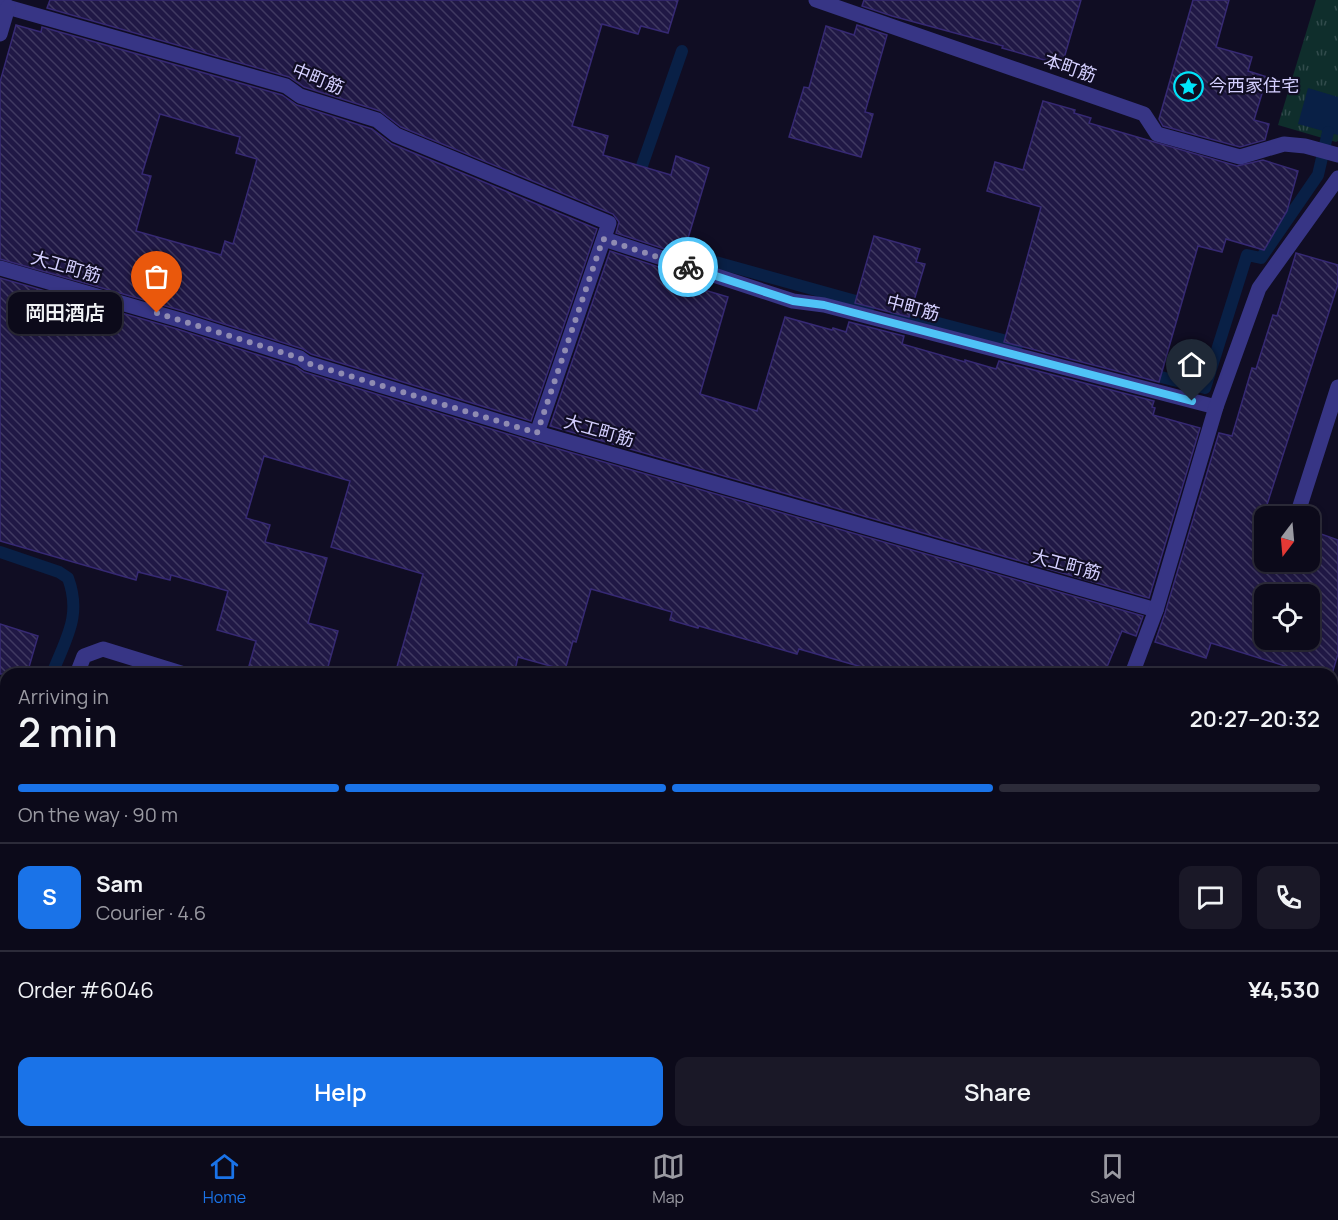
<!DOCTYPE html>
<html lang="en">
<head>
<meta charset="utf-8">
<style>
	:root { --surface:#0c0a1a; --page:#1a1827; --text:#f1f3f6; --muted:#9a9aa2; --line:#2c2b39; --accent:#1a73e8 }
	body { margin:0; font-family:Manrope,"Noto Sans JP",sans-serif; background:var(--page); color:var(--text); height:100vh; display:flex; flex-direction:column; font-size:22px; white-space:nowrap }
	* { box-sizing:border-box; margin:0 }
	p { font-size:20px; color:var(--muted) }
	.icon { flex:none; width:33px; height:33px; fill:none; stroke:currentColor; stroke-width:2; stroke-linecap:round; stroke-linejoin:round }
	.map { position:relative; flex:1; overflow:hidden }
	.panel { position:absolute; left:0px; top:668px; width:1338px; height:470px; display:flex; flex-direction:column; background:var(--surface); border-radius:18px 18px 0 0; box-shadow:0 3px 9px #0003,0 0 0 2px var(--line) }
	.panel>* { flex:none }
	.needle { width:39px; rotate:196deg }
	.fabs { position:absolute; left:1254px; top:506px; display:grid; gap:12px }
	.fabs a { display:grid; place-items:center; width:66px; height:66px; border-radius:12px; background:var(--surface); box-shadow:0 3px 9px #0003,0 0 0 2px var(--line); font-size:30px }
	.pin { position:absolute; display:grid; place-items:center; width:51px; height:51px; color:#fff; margin:-62px -26px; border-radius:50% 50% 50% 0; rotate:-45deg; box-shadow:0 0 6px #0007 }
	.pin .icon { rotate:45deg }
	.courier { position:absolute; display:grid; place-items:center; width:60px; height:60px; margin:-30px; border:4px solid #4fc3f7; border-radius:50%; background:#fff; color:#222; box-shadow:0 2px 8px #0007 }
	.bubble { position:absolute; height:42px; border-radius:12px; background:var(--surface); box-shadow:0 3px 9px #0003,0 0 0 2px var(--line); font-size:20px; font-weight:600; line-height:42px; text-align:center }
	.headline em { font-style:normal; font-weight:600 }
	.headline div { display:flex; flex-direction:column-reverse }
	.headline { display:flex; align-items:center; justify-content:space-between; height:102px; padding:0 18px }
	h1 { font-size:39px; font-weight:600; line-height:45px }
	.bar { display:grid; grid-template-columns:repeat(4,1fr); gap:9px 6px; align-content:center; height:72px; padding:0 18px }
	.bar i { height:8px; border-radius:4px; background:var(--line) }
	.bar .current { background:var(--accent) }
	.bar p { grid-column:span 4 }
	.line { display:flex; align-items:center; gap:15px; padding:0 18px; border-top:2px solid var(--line) }
	.line div { flex:1 }
	.round { display:grid; place-items:center; flex:none; width:63px; height:63px; border-radius:12px; background:var(--page) }
	.action { display:flex; gap:12px; margin-top:auto; padding:12px 18px }
	.action a { flex:1; height:69px; border-radius:12px; background:var(--accent); color:#fff; font-size:24px; font-weight:600; line-height:69px; text-align:center }
	.action a+a { background:var(--page); color:var(--text) }
	.tabs { display:flex; justify-content:space-around; align-items:center; height:84px; border-top:2px solid var(--line); background:var(--surface); font-size:16px; color:var(--muted) }
	.tabs a { display:grid; justify-items:center; gap:3px }
	.tabs .current { color:var(--accent) }
	.map>svg:first-child { display:block }
	.park { fill:url(#park-tufts) }
	.water { fill:#092046 }
	.lines { fill:none; stroke-linecap:round; stroke-linejoin:round }
	.stream { stroke:#092046; stroke-width:12 }
	.building { fill:url(#building-back-hatch); stroke:#362973; stroke-width:1.5; fill-rule:evenodd }
	.street { stroke:#373585; stroke-width:15 }
	.done { stroke:#8f8bb2; stroke-width:6; stroke-dasharray:0 10.8 }
	.route { stroke:#4fc3f7; stroke-width:8 }
	.labels { text-anchor:middle; stroke-width:4.5; stroke-linejoin:round; paint-order:stroke }
	.street-label { font-size:18px; fill:#d4cfff; stroke:#100d23 }
	.poi-label { font-size:18px; fill:#d4cfff; stroke:#100d23; text-anchor:start }
</style>
</head>
<body>
<div class="map">
<svg width="1338" height="1136" viewBox="0 0 1338 1136">
	<defs>
		<pattern id="park-tufts" width="24" height="20" patternUnits="userSpaceOnUse" patternTransform="scale(1.5)"><rect width="24" height="20" fill="#0f2e2c"/><path d="M3 7l-1-3M5 7V3M7 7l1-3M15 17l-1-3M17 17v-4M19 17l1-3" fill="none" stroke="#314b4c"/></pattern>
		<pattern id="building-back-hatch" width="6" height="6" patternUnits="userSpaceOnUse" patternTransform="scale(1.5)"><rect width="6" height="6" fill="#201845"/><path d="M-1 5l2 2M0 0l6 6M5-1l2 2" fill="none" stroke="#403961"/></pattern>
	</defs>
	<rect width="100%" height="100%" fill="#100d23"/>
	<!-- park -->
	<path class="park" d="M1316,0H1338V141L1336,142L1278,125Z"/>
	<!-- water -->
	<path class="water" d="M1308,88L1338,97V135L1298,124Z"/>
	<g class="lines">
		<!-- stream -->
		<g class="stream">
			<path d="M637,180L682,51"/>
			<path d="M671,247L701,258L870,305"/>
			<path d="M896,312L1018,344"/>
			<path d="M1145,373L1205,388L1247,255L1261,258L1318,175L1328,132"/>
			<path d="M0,552L59,572L68,578C82,616 66,638 52,674"/>
			<path d="M0,808L6,793"/>
		</g>
	</g>
	<!-- building -->
	<g class="building">
		<path d="M50,0H678L668,33L641,26L638,34L602,24L572,126L608,136L603,155L671,175L676,156L709,168L683,255L616,233L619,222L613,214L401,127L380,111L304,87L289,77L47,8Z"/>
		<path d="M864,0H1081L1062,65L1002,48L1003,46L892,16L862,6Z"/>
		<path d="M1193,0H1229L1216,47L1252,57L1248,71L1267,77L1254,120L1269,124L1265,140L1240,147L1163,126L1159,119Z"/>
		<path d="M16,25L41,32L42,27L282,95L297,105L372,129L392,144L597,229L531,421L311,354L303,349L183,311L0,259V82ZM160,114L240,137L236,153L257,159L233,244L225,241L221,255L136,231L151,176L142,174Z"/>
		<path d="M857,25L887,35L865,112L873,114L861,157L789,137L804,87L809,88L826,26L854,35Z"/>
		<path d="M1043,101L1075,110L1074,113L1091,118L1089,123L1237,166L1263,160L1298,171L1287,211L1264,250L1226,239L1222,252L1198,246L1159,382L1004,342L1041,207L987,191L995,162L1023,170Z"/>
		<path d="M874,236L920,249L916,262L925,264L909,317L855,303Z"/>
		<path d="M610,251L677,273L676,279L702,286L701,289L728,297L700,394L757,411L785,317L832,330L833,328L846,332L849,322L904,336L902,344L965,362V360L996,369L999,361L1154,401L1152,407L1155,408L1153,415L1200,428L1149,598L550,426Z"/>
		<path d="M1296,253L1338,265V284L1264,514L1271,516H1264V561H1310V530L1338,540V654L1332,674H1283L1285,666L1211,643L1206,658L1155,642L1165,613L1219,433L1232,436L1252,368L1256,369L1273,315L1277,316ZM1264,594H1310V639H1264Z"/>
		<path d="M0,278L177,329L296,367L304,372L534,442L1143,616L1136,636L1122,631L1104,674H886L799,649L797,654L699,626L698,628L670,620L672,612L591,589L576,642L573,641L565,670L518,657L514,674H395L423,574L331,547L350,481L264,456L246,518L270,525L265,542L327,558L308,623L338,631L326,674H278L249,666L256,641L217,630L228,591L171,575L170,580L138,572L136,580L0,541Z"/>
		<path d="M0,624L38,636L27,674H0Z"/>
	</g>
	<g class="lines">
		<!-- street -->
		<g class="street">
			<path d="M816,0L1144,114L1157,134L1240,157L1284,144L1305,146L1338,155"/>
			<path d="M0,5L286,86L300,96L377,120L396,135L609,223L537,433"/>
			<path d="M0,34L8,7"/>
			<path d="M604,239L793,301L824,305L1216,407"/>
			<path d="M0,268L180,320L300,358L307,363L537,433L1156,610"/>
			<path d="M1299,509L1338,387"/>
			<path d="M77,674L84,656L103,649L184,674"/>
			<path d="M1132,674L1156,610L1216,407L1259,288L1338,178"/>
			<path d="M1332,742L1338,745"/>
			<path d="M0,870L6,855"/>
			<path d="M826,1136L827,1131"/>
		</g>
	</g>
	<g class="lines">
		<!-- done -->
		<path class="done" d="M157,313L300,358L307,363L537,433L603,239L688,267"/>
		<!-- route -->
		<path class="route" d="M688,267L793,301L824,305L1192,401"/>
	</g>
	<!-- icons -->
	<defs>
		<symbol id="sight-ring" viewBox="-11 -11 22 22"><circle r="9.5" fill="#100d23" stroke="#00e4fa" stroke-width="1.5"/><path d="M0-6L1.8-2.2L6-1.7L2.9 1.2L3.7 5.4L0 3.3L-3.7 5.4L-2.9 1.2L-6-1.7L-1.8-2.2Z" fill="#00e4fa"/></symbol>
	</defs>
	<g fill-rule="evenodd">
		<use href="#sight-ring" x="1172" y="70" width="33" height="33"/>
	</g>
	<g class="labels">
		<!-- street labels -->
		<g class="street-label">
			<text transform="translate(1070 68) rotate(19)" y="6">本町筋</text>
			<text transform="translate(318 79) rotate(22)" y="6">中町筋</text>
			<text transform="translate(66 267) rotate(16)" y="6">大工町筋</text>
			<text transform="translate(913 308) rotate(15)" y="6">中町筋</text>
			<text transform="translate(599 431) rotate(16)" y="6">大工町筋</text>
			<text transform="translate(1066 565) rotate(15)" y="6">大工町筋</text>
		</g>
		<!-- poi labels -->
		<g class="poi-label">
			<text x="1209" y="92">今西家住宅</text>
		</g>
	</g>
</svg>
<div class="fabs">
<a><svg class="needle" viewBox="-14 -14 28 28"><path d="M0-13l5 13h-10z" fill="#e53935"/><path d="M0 13l5-13h-10z" fill="#9a9aa2"/></svg></a>
<a><svg class="icon" aria-label="locate" viewBox="0 0 24 24"><circle cx="12" cy="12" r="6"/><path d="M12 2v4M12 18v4M2 12h4M18 12h4"/></svg></a>
</div>
<div class="pin" style="left:157px;top:313px;background:#ea580c"><svg class="icon" aria-label="bag" viewBox="0 0 24 24"><path d="M5 8h14l-1 12H6zM9 8a3 3 0 0 1 6 0"/></svg></div>
<div class="pin" style="left:1192px;top:401px;background:#1f2937"><svg class="icon" aria-label="home" viewBox="0 0 24 24"><path d="M3 11l9-7 9 7M6 9v11h12V9"/></svg></div>
<div class="courier" style="left:688px;top:267px"><svg class="icon" aria-label="bike" viewBox="0 0 24 24"><circle cx="6" cy="16" r="4"/><circle cx="18" cy="16" r="4"/><path d="M6 16l4-8h5l3 8M10 8l3 8H6M13 5h3"/></svg></div>
<div class="bubble" style="left:8px;top:292px;width:114px">岡田酒店</div>
<section class="panel">
<div class="headline"><div><h1>2 min</h1><p>Arriving in</p></div><em>20:27–20:32</em></div>
<div class="bar"><i class="current"></i><i class="current"></i><i class="current"></i><i></i><p>On the way · 90 m</p></div>
<div class="line" style="height:108px"><b class="round" style="background:var(--accent);color:#fff">S</b><div><b>Sam</b><p>Courier · 4.6</p></div><a class="round"><svg class="icon" aria-label="chat" viewBox="0 0 24 24"><path d="M4 5h16v11H9l-5 4z"/></svg></a><a class="round"><svg class="icon" aria-label="phone" viewBox="0 0 24 24"><path d="M5 4h4l2 5-3 2q2 4 5 5l2-3 5 2v4C11 20 4 13 5 4z"/></svg></a></div>
<div class="line" style="height:78px"><div>Order #6046</div><b>¥4,530</b></div>
<div class="action"><a>Help</a><a>Share</a></div>
</section>
</div>
<nav class="tabs">
<a class="current"><svg class="icon" aria-label="home" viewBox="0 0 24 24"><path d="M3 11l9-7 9 7M6 9v11h12V9"/></svg>Home</a>
<a><svg class="icon" aria-label="map" viewBox="0 0 24 24"><path d="M3 6l6-2 6 2 6-2v14l-6 2-6-2-6 2zM9 4v14M15 6v14"/></svg>Map</a>
<a><svg class="icon" aria-label="saved" viewBox="0 0 24 24"><path d="M7 4h10v16l-5-4-5 4z"/></svg>Saved</a>
</nav>
</body>
</html>
